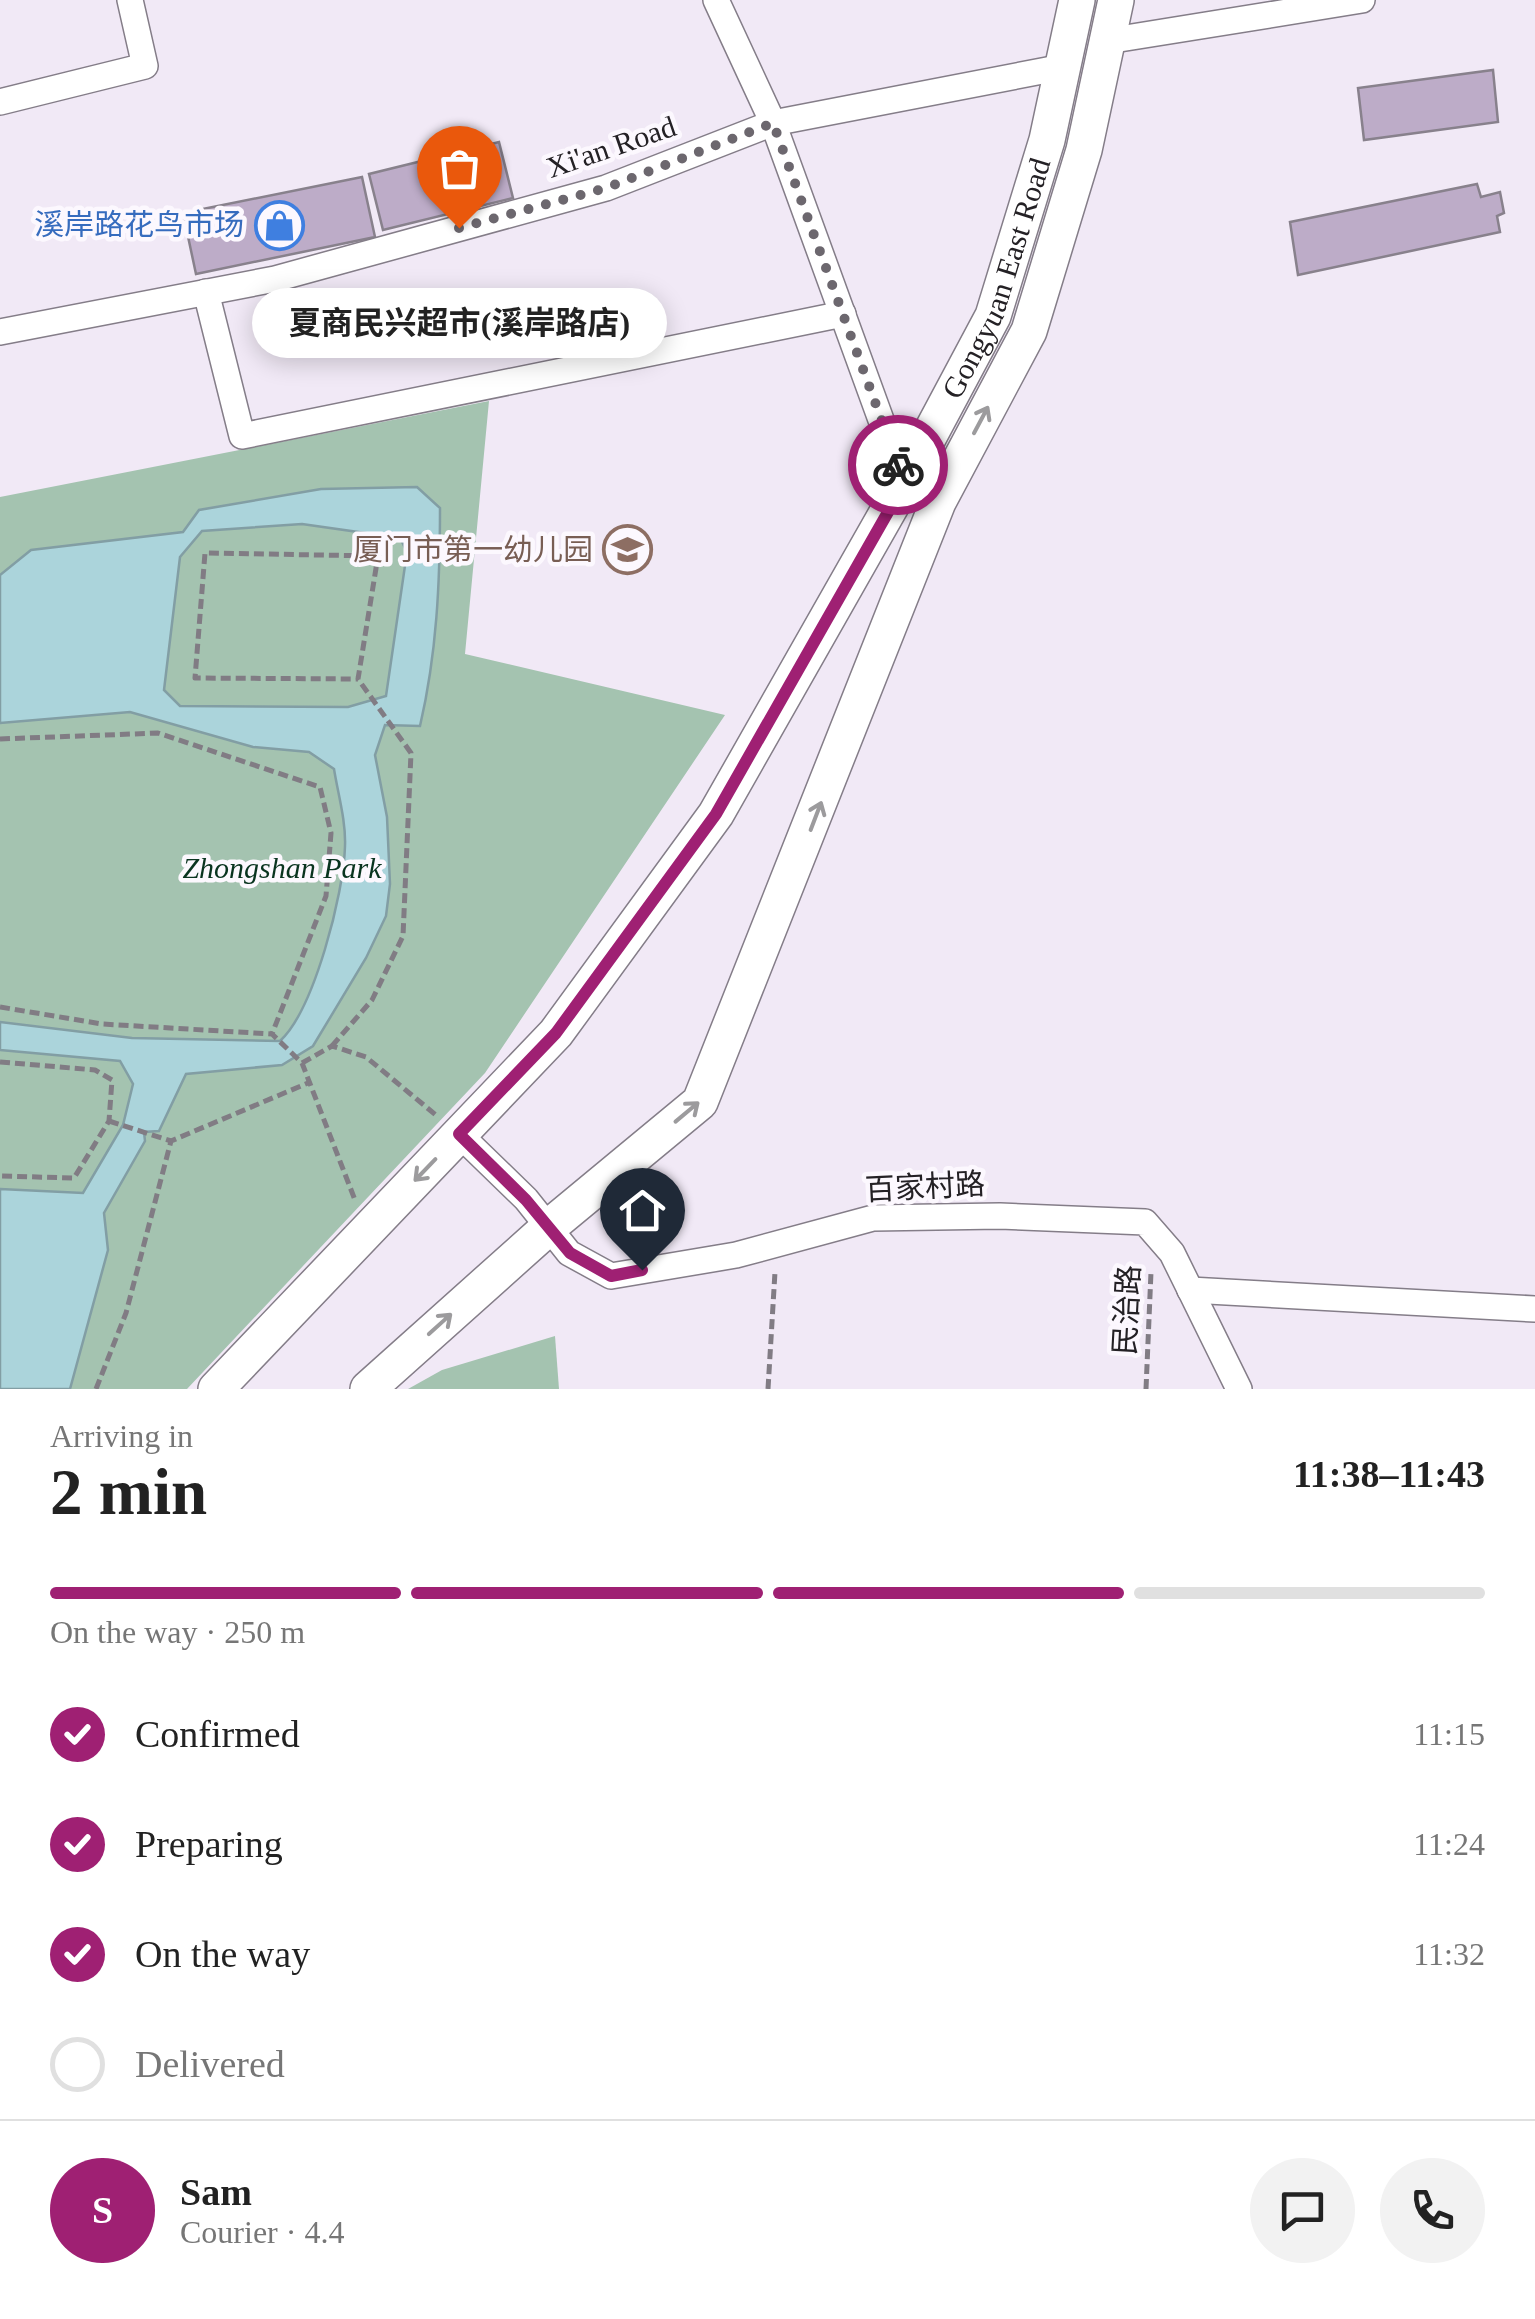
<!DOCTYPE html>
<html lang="en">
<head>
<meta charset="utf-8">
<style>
	:root { --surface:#fff; --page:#f2f2f2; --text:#222; --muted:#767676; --line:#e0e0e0; --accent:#9f2073 }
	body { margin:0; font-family:"Times New Roman","Noto Sans SC",serif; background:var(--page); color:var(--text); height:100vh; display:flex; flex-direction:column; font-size:38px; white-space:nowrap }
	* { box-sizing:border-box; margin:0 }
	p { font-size:32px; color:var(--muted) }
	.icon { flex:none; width:55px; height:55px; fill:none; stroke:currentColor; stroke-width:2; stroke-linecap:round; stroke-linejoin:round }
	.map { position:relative; height:1389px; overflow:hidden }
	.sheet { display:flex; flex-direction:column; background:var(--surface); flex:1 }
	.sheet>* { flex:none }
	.pin { position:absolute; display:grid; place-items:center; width:85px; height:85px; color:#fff; margin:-102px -42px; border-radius:50% 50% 50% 0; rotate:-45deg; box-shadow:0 0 10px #0007 }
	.pin .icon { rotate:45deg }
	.courier { position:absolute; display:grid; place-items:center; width:100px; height:100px; margin:-50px; border:8px solid #9f2073; border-radius:50%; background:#fff; color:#222; box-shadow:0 2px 12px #0007 }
	.bubble { position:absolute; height:70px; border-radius:35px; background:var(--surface); box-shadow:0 5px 25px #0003; font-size:32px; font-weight:700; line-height:70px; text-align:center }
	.summary em { font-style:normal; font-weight:700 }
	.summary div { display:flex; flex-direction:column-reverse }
	.summary { display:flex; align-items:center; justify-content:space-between; height:170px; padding:0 50px }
	h1 { font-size:65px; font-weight:700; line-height:75px }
	.bar { display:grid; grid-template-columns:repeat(4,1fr); gap:15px 10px; align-content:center; height:120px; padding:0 50px }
	.bar i { height:12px; border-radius:8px; background:var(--line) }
	.bar .active { background:var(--accent) }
	.bar p { grid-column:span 4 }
	.line { display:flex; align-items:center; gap:25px; padding:0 50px; border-top:2px solid var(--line) }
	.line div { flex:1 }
	.round { display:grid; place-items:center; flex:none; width:105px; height:105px; border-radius:52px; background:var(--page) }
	ol { padding:0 50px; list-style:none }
	li { display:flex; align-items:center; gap:30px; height:110px }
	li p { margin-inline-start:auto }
	li .icon { padding:10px; border-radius:50%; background:var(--accent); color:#fff; stroke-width:4 }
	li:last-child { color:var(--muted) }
	li i { width:55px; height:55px; border:5px solid var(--line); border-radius:50% }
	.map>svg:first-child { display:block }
	.green { fill:#a4c3b0 }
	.water { fill:#abd4db; stroke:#829ea4; stroke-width:2.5; fill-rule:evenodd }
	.building { fill:#bdacc8; stroke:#88818c; stroke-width:2.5 }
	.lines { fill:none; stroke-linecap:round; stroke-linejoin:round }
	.minor-casing { stroke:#847d88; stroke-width:28 }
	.secondary-casing { stroke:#847d88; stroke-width:38 }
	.path { stroke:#817c84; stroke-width:5; stroke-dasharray:10 5; stroke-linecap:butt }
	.minor { stroke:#fff; stroke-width:25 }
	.secondary { stroke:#fff; stroke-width:35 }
	.oneway { stroke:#9c9b9d }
	.done { stroke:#6c676e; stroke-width:10; stroke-dasharray:0 18 }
	.route { stroke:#9f2073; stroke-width:12 }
	.labels { text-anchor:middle; stroke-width:9; stroke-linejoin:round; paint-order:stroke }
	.street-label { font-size:30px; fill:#242125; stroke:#fcf8fe }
	.shop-label { font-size:30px; fill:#366cbe; stroke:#fcf8fe; text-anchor:end }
	.education-label { font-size:30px; fill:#785e54; stroke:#fcf8fe; text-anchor:end }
	.park-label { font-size:30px; font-style:italic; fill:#09341f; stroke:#fcf8fe }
</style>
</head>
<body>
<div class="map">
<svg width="1535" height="1389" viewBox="0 0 1535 1389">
	<rect width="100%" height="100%" fill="#f1e9f6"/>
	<!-- green -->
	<g class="green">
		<path d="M489,401L465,654L725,715L485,1073L187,1389H0V497Z"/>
		<path d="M555,1336L559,1389H408L442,1370Z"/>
	</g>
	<!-- water -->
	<path class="water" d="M417,487L440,508C440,582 437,653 420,726L385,725L375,755L387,817L390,884L386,916L366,958L313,1046L282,1065L186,1074L159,1131L144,1132L145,1141L104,1213L108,1250L70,1389H0V1189L83,1193L123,1125L133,1084L120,1061L0,1050V1022L132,1038L280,1041C314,1010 344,893 345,846C346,821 338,794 334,769L309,752L253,747L130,712L0,723V575L31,550L183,532L199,510L321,489ZM302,524L400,538L407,552L386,696L348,707L180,706L164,690L180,557L202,531Z"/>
	<!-- building -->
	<g class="building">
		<path d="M1493,70L1498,122L1364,140L1358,88Z"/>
		<path d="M499,142L513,198L383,230L369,174Z"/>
		<path d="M362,177L375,237L196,274L183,213Z"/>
		<path d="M1477,184L1481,197L1500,192L1504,213L1497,216L1500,232L1298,275L1290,222Z"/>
	</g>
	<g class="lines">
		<defs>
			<g id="minor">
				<path d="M716,0L773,123L904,483"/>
				<path d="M1107,41L1362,0"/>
				<path d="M0,102L145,66L130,0"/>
				<path d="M206,292L242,436L843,314"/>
				<path d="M0,332L275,279L606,188L773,123L1063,67"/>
				<path d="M459,1134L526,1199L569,1253L611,1276L736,1255L873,1218L1000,1216L1145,1222L1172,1253L1239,1389"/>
				<path d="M1190,1290L1535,1309"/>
			</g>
			<g id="secondary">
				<path id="s1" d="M216,1389L556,1033L716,814L904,483L993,316L1047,140L1077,0"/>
				<path d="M368,1389L549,1227L700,1102L938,502L1029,331L1084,150L1116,0"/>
			</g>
		</defs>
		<!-- minor casing -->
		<use href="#minor" class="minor-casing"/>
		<!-- secondary casing -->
		<use href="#secondary" class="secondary-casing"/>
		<!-- path -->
		<g class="path">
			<path d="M0,739L158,733L320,787L331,833L326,896L272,1034"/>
			<path d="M0,1007L102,1024L272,1034L302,1063L355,1200"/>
			<path d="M332,1046L372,1000L403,936L411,753L358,679L378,556L205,553L195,678L358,679"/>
			<path d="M0,1062L95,1070L112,1080L109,1121L74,1178L0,1176"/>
			<path d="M302,1063L332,1046L366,1057L437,1116"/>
			<path d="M109,1121L171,1141"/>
			<path d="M96,1389L126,1313L171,1141L308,1083"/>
			<path d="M768,1389L775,1272"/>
			<path d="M1146,1389L1151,1272"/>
		</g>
		<!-- minor -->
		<use href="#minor" class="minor"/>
		<!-- secondary -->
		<use href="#secondary" class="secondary"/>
	</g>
	<!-- one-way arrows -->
	<defs><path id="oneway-shaft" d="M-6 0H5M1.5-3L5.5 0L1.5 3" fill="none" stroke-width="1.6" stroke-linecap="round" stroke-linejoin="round" transform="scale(2.5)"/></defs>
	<g class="oneway">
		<use href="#oneway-shaft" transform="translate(981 420) rotate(-62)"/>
		<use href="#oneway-shaft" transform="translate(816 816) rotate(-69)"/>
		<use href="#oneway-shaft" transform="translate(687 1112) rotate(-40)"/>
		<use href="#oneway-shaft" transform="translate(425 1170) rotate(134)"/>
		<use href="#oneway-shaft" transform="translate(440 1324) rotate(-42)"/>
	</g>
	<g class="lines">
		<!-- done -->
		<path class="done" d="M459,228L606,188L773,123L898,465"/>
		<!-- route -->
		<path class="route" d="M642,1270L611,1276L570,1253L526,1200L459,1134L556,1033L716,814L904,484L898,465"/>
	</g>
	<!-- icons -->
	<defs>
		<symbol id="shop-ring" viewBox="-11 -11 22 22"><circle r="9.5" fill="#fcf8fe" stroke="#3f7fe0" stroke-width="1.5"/><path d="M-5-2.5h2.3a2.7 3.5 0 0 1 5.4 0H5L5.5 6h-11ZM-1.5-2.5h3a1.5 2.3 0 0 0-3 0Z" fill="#3f7fe0"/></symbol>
		<symbol id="school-ring" viewBox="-11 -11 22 22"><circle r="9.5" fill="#fcf8fe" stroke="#8d6e63" stroke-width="1.5"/><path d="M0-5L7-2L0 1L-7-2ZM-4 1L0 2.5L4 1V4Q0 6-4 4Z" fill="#8d6e63"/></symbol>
	</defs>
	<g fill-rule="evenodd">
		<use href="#shop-ring" x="252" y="198" width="55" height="55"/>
		<use href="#school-ring" x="600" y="522" width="55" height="55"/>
	</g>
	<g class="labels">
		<!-- street labels -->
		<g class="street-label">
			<text transform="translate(611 147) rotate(-19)" y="10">Xi'an Road</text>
			<text dy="10" stroke="none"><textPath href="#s1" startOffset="1370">Gongyuan East Road</textPath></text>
			<text transform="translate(925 1187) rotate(-3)" y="10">百家村路</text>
			<text transform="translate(1127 1310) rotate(-87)" y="10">民治路</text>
		</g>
		<!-- shop labels -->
		<g class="shop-label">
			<text x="244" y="235">溪岸路花鸟市场</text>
		</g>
		<!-- education labels -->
		<g class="education-label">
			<text x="593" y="560">厦门市第一幼儿园</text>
		</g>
		<!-- park labels -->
		<g class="park-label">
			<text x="282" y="878">Zhongshan Park</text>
		</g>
	</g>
</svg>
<div class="pin" style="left:459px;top:228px;background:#ea580c"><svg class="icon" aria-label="bag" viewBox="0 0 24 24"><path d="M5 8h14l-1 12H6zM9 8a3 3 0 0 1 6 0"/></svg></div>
<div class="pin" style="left:642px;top:1270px;background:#1f2937"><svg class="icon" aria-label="home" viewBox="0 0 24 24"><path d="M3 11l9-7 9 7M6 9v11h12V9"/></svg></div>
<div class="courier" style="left:898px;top:465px"><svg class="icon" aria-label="bike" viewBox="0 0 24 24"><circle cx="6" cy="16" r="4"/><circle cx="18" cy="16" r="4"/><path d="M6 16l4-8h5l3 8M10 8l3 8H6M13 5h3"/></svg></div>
<div class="bubble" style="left:252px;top:288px;width:415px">夏商民兴超市(溪岸路店)</div>
</div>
<section class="sheet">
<div class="summary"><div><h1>2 min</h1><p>Arriving in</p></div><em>11:38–11:43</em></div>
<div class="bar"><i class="active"></i><i class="active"></i><i class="active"></i><i></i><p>On the way · 250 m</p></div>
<ol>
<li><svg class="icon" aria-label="check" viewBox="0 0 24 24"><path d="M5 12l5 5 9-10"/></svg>Confirmed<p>11:15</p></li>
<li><svg class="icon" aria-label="check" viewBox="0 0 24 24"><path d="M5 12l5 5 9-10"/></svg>Preparing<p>11:24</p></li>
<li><svg class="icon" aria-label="check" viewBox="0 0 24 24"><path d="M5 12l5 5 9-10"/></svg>On the way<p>11:32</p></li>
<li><i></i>Delivered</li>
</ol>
<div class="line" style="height:180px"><b class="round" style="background:var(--accent);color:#fff">S</b><div><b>Sam</b><p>Courier · 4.4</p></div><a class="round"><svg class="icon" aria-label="chat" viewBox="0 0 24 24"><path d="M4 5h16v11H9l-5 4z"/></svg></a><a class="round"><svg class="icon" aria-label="phone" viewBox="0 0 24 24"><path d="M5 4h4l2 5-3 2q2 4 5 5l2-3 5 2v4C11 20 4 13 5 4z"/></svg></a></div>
</section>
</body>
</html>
